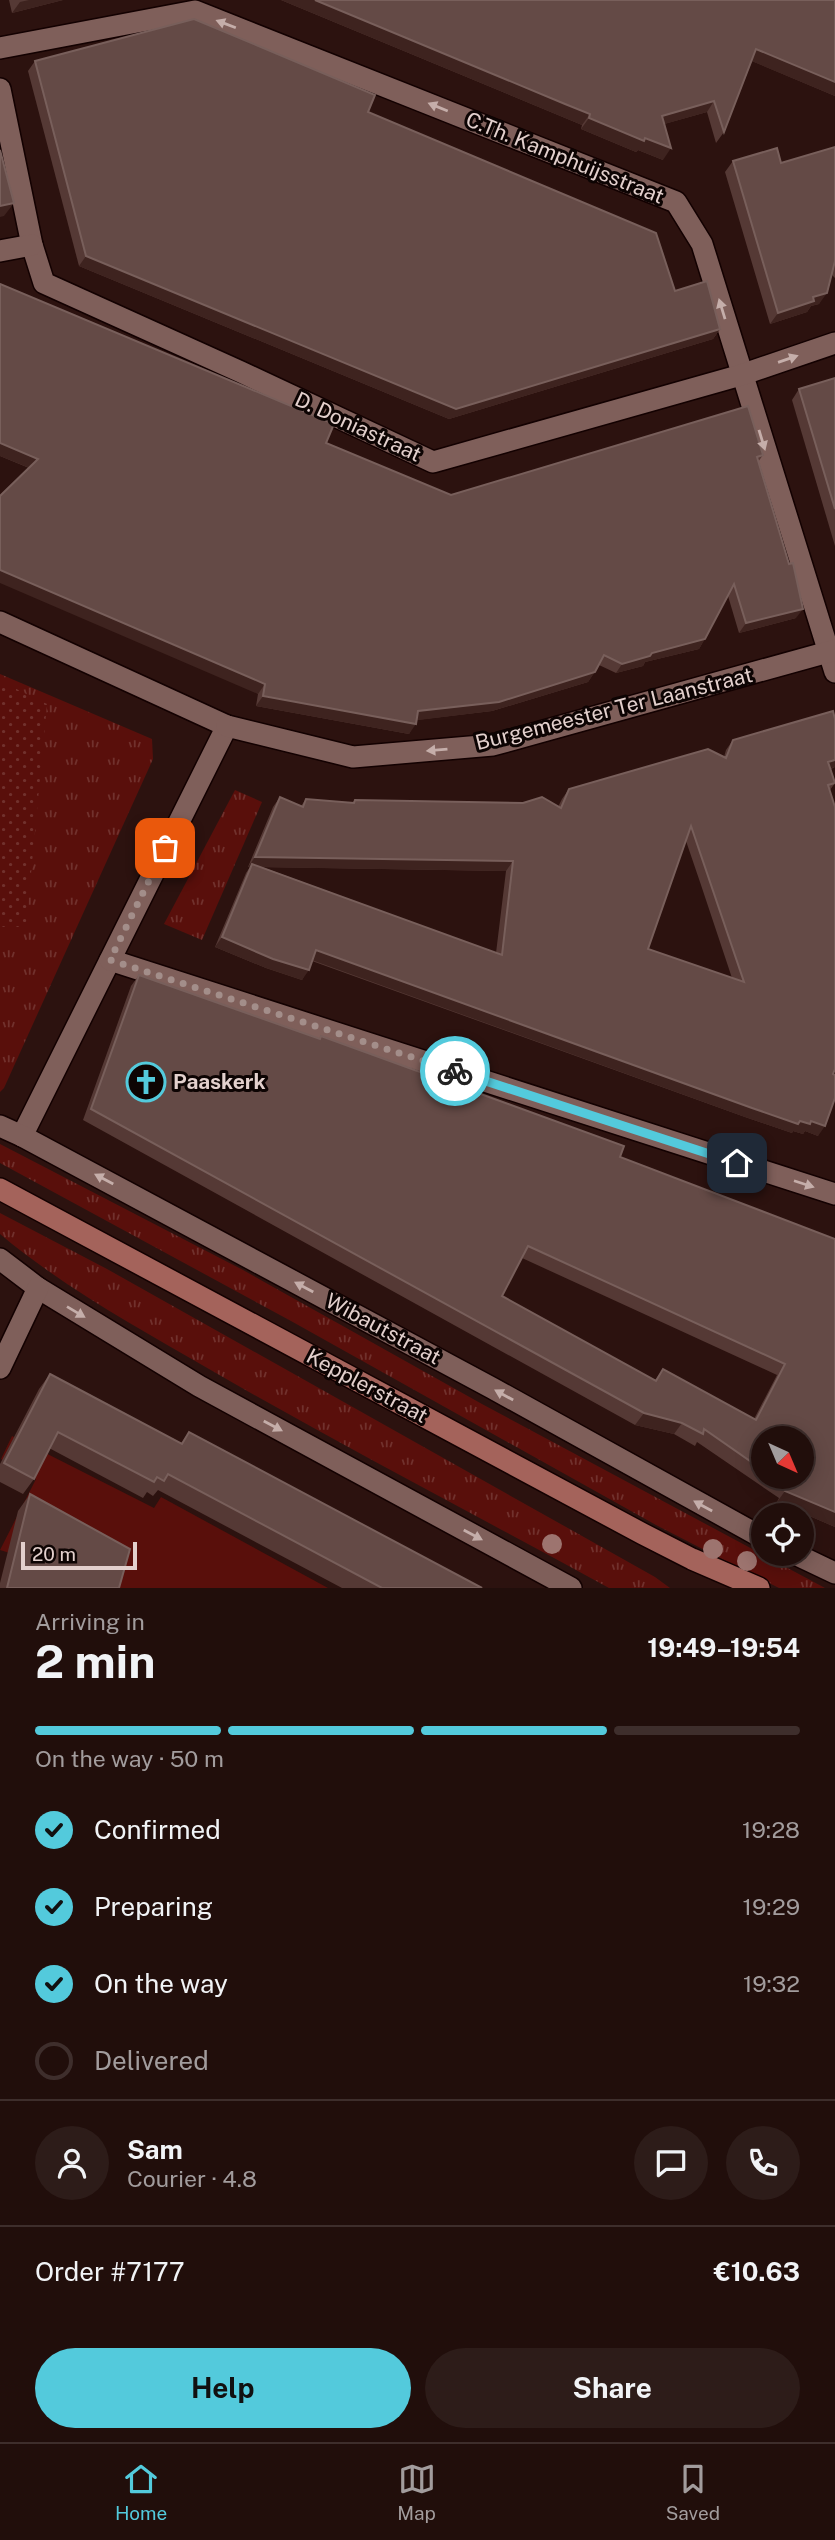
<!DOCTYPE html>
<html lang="en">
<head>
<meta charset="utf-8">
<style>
	:root { --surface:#210e0b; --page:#2d1c19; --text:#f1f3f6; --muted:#a29c9d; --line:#3e2e2c; --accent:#53cadc }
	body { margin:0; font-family:"Public Sans",sans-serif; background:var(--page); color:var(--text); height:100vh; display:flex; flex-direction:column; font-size:26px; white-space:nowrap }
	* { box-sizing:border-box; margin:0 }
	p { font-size:23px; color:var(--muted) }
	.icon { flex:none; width:38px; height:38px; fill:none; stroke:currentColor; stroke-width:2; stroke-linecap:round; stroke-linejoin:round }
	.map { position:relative; height:1588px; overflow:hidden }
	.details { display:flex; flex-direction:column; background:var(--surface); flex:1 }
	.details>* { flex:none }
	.needle { width:46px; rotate:136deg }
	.fabs { position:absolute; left:751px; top:1426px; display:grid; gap:14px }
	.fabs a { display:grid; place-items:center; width:63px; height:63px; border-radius:50%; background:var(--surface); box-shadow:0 4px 18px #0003,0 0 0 2px var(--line); font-size:35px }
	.scale { position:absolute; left:21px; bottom:18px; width:116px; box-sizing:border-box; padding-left:7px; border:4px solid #e3d0cd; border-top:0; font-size:19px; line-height:24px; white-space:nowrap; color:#e3d0cd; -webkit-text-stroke:5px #0d0403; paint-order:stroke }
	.pin { position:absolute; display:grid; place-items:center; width:60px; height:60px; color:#fff; margin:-30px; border-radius:14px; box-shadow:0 4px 10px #0006 }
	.courier { position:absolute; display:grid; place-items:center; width:70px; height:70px; margin:-35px; border:5px solid #53cadc; border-radius:50%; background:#fff; color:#222; box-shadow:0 2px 9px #0007 }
	.summary em { font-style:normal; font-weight:700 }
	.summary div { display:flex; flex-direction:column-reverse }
	.summary { display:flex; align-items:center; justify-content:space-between; height:119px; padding:0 35px }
	h1 { font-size:46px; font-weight:700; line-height:52px }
	.bar { display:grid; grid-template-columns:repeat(4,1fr); gap:10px 7px; align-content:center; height:84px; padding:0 35px }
	.bar i { height:9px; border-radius:5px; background:var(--line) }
	.bar .current { background:var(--accent) }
	.bar p { grid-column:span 4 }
	.line { display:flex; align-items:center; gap:18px; padding:0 35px; border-top:2px solid var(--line) }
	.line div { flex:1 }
	.round { display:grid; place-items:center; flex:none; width:74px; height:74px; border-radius:37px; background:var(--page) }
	ol { padding:0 35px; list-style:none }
	li { display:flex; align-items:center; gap:21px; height:77px }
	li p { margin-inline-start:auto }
	li .icon { padding:7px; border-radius:50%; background:var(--accent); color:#111; stroke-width:4 }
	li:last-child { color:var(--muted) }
	li i { width:38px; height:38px; border:4px solid var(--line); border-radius:50% }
	.action { display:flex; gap:14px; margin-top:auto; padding:14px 35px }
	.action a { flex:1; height:80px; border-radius:42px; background:var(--accent); color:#111; font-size:28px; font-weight:700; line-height:80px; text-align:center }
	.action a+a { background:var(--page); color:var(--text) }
	.dock { display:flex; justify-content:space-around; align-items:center; height:98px; border-top:2px solid var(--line); background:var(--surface); font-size:19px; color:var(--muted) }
	.dock a { display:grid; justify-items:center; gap:4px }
	.dock .current { color:var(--accent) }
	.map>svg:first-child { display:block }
	.grass { fill:url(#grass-tufts) }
	.park { fill:url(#park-dots) }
	.garden { fill:#590f0b }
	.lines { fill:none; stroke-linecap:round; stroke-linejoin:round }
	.street-casing { stroke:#130101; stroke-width:24 }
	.secondary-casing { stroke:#130101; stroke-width:24 }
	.street { stroke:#7f5f5a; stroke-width:21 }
	.secondary { stroke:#a4635b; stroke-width:21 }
	.tree { fill:#9d746f }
	.wall { fill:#553935; fill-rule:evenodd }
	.shaded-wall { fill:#3e231f }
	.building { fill:#644a46; stroke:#785f5b; stroke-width:2; fill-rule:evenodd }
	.oneway { fill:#c5aeaa }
	.done { stroke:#a38e8a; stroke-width:7; stroke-dasharray:0 12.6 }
	.route { stroke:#53cadc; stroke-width:9 }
	.labels { text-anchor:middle; stroke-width:6; stroke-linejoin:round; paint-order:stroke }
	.street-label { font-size:21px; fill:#e3d0cd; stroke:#0d0403 }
	.poi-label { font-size:21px; font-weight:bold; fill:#e3d0cd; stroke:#0d0403; text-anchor:start }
</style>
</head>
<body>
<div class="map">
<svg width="835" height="1588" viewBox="0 0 835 1588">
	<defs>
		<pattern id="grass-tufts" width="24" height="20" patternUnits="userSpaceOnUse" patternTransform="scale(1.75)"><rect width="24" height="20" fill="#590f0b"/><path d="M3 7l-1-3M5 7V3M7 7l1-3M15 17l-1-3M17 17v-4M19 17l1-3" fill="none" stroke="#71312d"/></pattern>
		<pattern id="park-dots" width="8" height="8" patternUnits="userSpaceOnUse" patternTransform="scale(1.75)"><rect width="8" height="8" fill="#590f0b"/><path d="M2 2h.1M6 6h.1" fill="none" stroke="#71312d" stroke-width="1.8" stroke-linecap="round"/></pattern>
	</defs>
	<rect width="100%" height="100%" fill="#2c120f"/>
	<!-- grass -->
	<g class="grass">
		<path d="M0,674L152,739L153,759L4,1088L0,1092Z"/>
		<path d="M235,790L262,802L202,940L164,924Z"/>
		<path d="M0,1144L243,1270L482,1404L825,1588H779L757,1577L656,1525L291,1321L0,1163Z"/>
		<path d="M0,1213L107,1269L655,1577L670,1588H609C476,1515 340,1445 209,1369C138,1328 63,1287 0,1234Z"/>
	</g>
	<!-- park -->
	<path class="park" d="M0,681L47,704L26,927H0Z"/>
	<!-- garden -->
	<path class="garden" d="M12,1436L154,1508L161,1497L328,1588H115V1586L0,1550L36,1479L1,1459Z"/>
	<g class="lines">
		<defs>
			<g id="street">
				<path d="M0,48L195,11L676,202L702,244L835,672"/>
				<path d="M0,89L32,245L44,283L241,372L433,462L741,375L835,343"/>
				<path d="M0,251L32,245"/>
				<path d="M0,622L227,726L22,1136"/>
				<path d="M227,726L353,757L493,745L835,650"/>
				<path d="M110,960L835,1194"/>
				<path d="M0,1126L22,1136L492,1388L763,1538"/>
				<path d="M0,1259L38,1288L199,1386L571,1588"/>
				<path d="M0,1368L38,1288"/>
				<path d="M795,1554L835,1573"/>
			</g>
			<path id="secondary" d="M0,1189L643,1534L692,1559L759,1588"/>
		</defs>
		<!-- street casing -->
		<use href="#street" class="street-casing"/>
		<!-- secondary casing -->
		<use href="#secondary" class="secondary-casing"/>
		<!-- street -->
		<use href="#street" class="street"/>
		<!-- secondary -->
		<use href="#secondary" class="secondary"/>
	</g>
	<!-- trees -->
	<g class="tree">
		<circle cx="552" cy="1544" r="10"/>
		<circle cx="713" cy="1549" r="10"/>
		<circle cx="747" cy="1561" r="10"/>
	</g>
	<!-- wall -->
	<g class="wall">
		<path d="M9,0H63L12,13Z"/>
		<path d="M281,0H835V96L752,61L724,132L716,143L707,112L664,124L663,160L638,150L636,152L581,129L582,125Z"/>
		<path d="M35,61L368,112L675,291L720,329L713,339L449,419L79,266L28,71Z"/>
		<path d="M835,147V278L832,275L819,304L811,306L807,312L770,324L725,172L733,161L781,163Z"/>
		<path d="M0,284L326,443L451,495L763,455L758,462L796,618L739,633L728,596L699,649L645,662L643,666L616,673L599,665L588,682L492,711L416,720L409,734L256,706L258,694L29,468L0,456Z"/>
		<path d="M835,378V546L792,400L799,389Z"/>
		<path d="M835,719V767L831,769L835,783L830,790L833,1074L818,1136L805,1131L803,1134L793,1131L792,1133L745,1117L312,961L302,980L266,968L215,947L246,873L250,867H248L273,807L280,797L301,806L306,799L352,803L355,800L558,807L562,799L569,789L724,757L726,750L733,740ZM686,841L701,885L732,978L648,949ZM262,867L506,871L496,953Z"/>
		<path d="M139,975L319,1039L321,1036L620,1157L835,1239V1527L777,1502L779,1498L697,1442L695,1446L674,1434L635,1425L83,1120L131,986ZM522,1258L777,1375L754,1419L663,1369L655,1380L502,1296ZM763,1438L802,1477H763Z"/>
		<path d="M50,1374L181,1443L189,1432L482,1588H342L158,1490L153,1496L147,1492L143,1498L49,1448L34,1479L23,1494L0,1482V1464L39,1389Z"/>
		<path d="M30,1494L119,1588H0V1583L18,1511Z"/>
	</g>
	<!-- shaded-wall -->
	<g class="shaded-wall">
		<path d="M29,0H63L12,13L20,2Z"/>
		<path d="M281,0H315L590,114L582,125Z"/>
		<path d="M756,49L835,82V96L749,60Z"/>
		<path d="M714,101L707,112L654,127L662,116Z"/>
		<path d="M589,118L645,138L671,148L663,160L638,150L636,152L581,129Z"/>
		<path d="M14,203L4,216L0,217V206Z"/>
		<path d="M86,256L720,329L713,339L449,419L79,266Z"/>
		<path d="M827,293L819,304L811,306L807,312L770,324L778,313L813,297Z"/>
		<path d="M0,443L38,459L32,469L0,456Z"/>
		<path d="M0,570L265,684L258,694L0,583Z"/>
		<path d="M803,609L796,618L739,633L746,623Z"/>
		<path d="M705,639L699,649L645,662L643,666L616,673L622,664L652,653Z"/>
		<path d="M595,672L588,682L492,711L411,721L418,711Z"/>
		<path d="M263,696L416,724L409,734L256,706Z"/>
		<path d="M835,760V767L822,771L828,762Z"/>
		<path d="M255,857L513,861L506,871L251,867L252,864L250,867H248Z"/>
		<path d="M222,937L309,970L302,980L266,968L215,947Z"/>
		<path d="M316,950L800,1121H811L825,1126L818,1136L805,1131L803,1134L793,1131L792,1133L745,1117L309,959Z"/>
		<path d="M644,1413L682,1423L674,1434L635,1425Z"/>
		<path d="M785,1491L835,1512V1527L777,1502Z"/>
	</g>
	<!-- building -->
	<g class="building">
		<path d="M315,0H835V82L756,49L724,132L714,101L662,116L671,148L645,138L644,141L589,118L590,114L565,104Z"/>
		<path d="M194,19L375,95L368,112L656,233L675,291L707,281L720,329L456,409L86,256L35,61Z"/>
		<path d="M835,147V261L827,293L813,297L814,301L778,313L733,161L777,148L781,163Z"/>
		<path d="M0,150L14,203L0,206Z"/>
		<path d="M0,284L334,424L326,443L451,495L748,406L763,455L757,457L789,564L793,563L803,609L746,623L734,584L705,639L652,653L650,656L622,664L604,655L595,672L499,702L418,711L416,724L263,696L265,684L0,570V496L38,459L0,443Z"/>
		<path d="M835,378V509L799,389Z"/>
		<path d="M833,711L835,719V760L828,762L835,783L828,785L835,807V1069L833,1074L835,1075V1098L825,1126L811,1121L810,1124L800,1121L798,1124L752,1108L316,950L309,970L273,959L222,937L252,864L502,955L513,861L255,857L280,797L303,807L306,799L354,803L355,800L523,803L542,797L561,808L569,789L708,749L726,758L733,740ZM691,826L744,982L648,949Z"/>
		<path d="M139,975L320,1039L321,1036L343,1044L624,1146L620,1157L835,1239V1512L785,1491L787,1486L774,1477H802V1438H763V1470L704,1429L703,1434L682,1423L644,1413L91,1109ZM528,1246L785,1364L756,1420L663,1369L656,1381L502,1296Z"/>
		<path d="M50,1374L182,1444L189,1432L482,1588H382L168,1474L164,1481L157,1477L154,1482L58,1432L34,1479L4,1463Z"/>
		<path d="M30,1494L130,1549L119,1588H7Z"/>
	</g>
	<!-- one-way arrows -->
	<defs><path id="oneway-solid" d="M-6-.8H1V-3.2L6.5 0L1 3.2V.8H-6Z" transform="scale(1.75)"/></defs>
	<g class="oneway">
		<use href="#oneway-solid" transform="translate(226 24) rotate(-159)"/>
		<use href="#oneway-solid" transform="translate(438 107) rotate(-158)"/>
		<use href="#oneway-solid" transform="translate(722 309) rotate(-107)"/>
		<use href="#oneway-solid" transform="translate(788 359) rotate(-19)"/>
		<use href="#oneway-solid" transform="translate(762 440) rotate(73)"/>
		<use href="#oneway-solid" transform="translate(437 750) rotate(175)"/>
		<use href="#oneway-solid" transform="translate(104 1179) rotate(-152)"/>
		<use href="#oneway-solid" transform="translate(804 1184) rotate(18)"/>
		<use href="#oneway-solid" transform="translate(304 1287) rotate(-152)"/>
		<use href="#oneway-solid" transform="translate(76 1312) rotate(31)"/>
		<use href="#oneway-solid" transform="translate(504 1395) rotate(-151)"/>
		<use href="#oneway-solid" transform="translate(273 1426) rotate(28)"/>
		<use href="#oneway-solid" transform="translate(703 1506) rotate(-151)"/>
		<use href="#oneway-solid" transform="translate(473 1535) rotate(28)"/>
	</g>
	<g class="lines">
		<!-- done -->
		<path class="done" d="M165,848L110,960L455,1071"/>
		<!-- route -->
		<path class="route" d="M455,1071L737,1163"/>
	</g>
	<!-- icons -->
	<defs>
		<symbol id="church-ring" viewBox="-11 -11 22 22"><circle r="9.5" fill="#0d0403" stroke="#53cadc" stroke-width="1.5"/><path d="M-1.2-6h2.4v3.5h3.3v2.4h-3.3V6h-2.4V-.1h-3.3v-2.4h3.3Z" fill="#53cadc"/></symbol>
	</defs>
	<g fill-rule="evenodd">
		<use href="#church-ring" x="124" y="1060" width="44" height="44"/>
	</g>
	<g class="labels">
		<!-- street labels -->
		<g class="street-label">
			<text transform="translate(565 158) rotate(22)" y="7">C.Th. Kamphuijsstraat</text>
			<text transform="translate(358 427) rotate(25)" y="7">D. Doniastraat</text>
			<text transform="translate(614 709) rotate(-14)" y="7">Burgemeester Ter Laanstraat</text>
			<text transform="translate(383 1329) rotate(28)" y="7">Wibautstraat</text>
			<text transform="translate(367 1386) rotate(28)" y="7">Kepplerstraat</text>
		</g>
		<!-- poi labels -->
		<g class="poi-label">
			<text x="173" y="1089">Paaskerk</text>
		</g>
	</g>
</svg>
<div class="fabs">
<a><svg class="needle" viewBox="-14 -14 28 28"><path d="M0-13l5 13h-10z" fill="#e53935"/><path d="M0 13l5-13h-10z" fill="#a29c9d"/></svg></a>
<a><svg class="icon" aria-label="locate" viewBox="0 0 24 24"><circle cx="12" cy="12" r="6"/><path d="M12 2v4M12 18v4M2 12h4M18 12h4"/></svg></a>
</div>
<div class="scale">20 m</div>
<div class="pin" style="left:165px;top:848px;background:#ea580c"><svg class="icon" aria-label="bag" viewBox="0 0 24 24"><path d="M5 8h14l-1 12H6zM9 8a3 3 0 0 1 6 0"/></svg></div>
<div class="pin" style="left:737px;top:1163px;background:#1f2937"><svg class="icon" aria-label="home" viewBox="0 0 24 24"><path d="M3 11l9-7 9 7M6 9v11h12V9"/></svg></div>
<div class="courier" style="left:455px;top:1071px"><svg class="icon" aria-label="bike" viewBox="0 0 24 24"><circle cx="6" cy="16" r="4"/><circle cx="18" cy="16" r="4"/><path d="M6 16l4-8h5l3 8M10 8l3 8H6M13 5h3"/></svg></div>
</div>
<section class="details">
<div class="summary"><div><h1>2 min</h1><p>Arriving in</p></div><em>19:49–19:54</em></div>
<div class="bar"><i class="current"></i><i class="current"></i><i class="current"></i><i></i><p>On the way · 50 m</p></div>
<ol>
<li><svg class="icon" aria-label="check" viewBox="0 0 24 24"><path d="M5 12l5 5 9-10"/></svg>Confirmed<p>19:28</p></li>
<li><svg class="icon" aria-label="check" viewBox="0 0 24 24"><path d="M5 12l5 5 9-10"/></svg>Preparing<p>19:29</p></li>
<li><svg class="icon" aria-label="check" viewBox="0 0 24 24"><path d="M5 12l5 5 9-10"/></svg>On the way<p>19:32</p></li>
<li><i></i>Delivered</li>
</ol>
<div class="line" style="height:126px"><a class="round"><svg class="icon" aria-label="person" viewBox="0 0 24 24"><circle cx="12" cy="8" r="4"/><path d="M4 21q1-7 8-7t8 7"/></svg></a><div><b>Sam</b><p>Courier · 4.8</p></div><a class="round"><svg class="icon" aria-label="chat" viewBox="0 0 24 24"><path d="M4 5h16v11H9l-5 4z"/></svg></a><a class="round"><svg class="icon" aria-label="phone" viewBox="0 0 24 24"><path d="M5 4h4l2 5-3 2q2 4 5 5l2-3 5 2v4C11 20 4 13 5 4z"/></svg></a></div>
<div class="line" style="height:91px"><div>Order #7177</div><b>€10.63</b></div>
<div class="action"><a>Help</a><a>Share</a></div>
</section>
<nav class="dock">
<a class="current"><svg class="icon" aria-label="home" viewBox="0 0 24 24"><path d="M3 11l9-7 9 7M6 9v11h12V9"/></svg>Home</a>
<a><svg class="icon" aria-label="map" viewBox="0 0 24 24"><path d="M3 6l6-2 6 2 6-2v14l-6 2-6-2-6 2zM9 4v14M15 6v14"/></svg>Map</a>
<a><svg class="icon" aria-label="saved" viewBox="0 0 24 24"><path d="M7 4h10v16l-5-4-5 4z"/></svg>Saved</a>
</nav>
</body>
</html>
